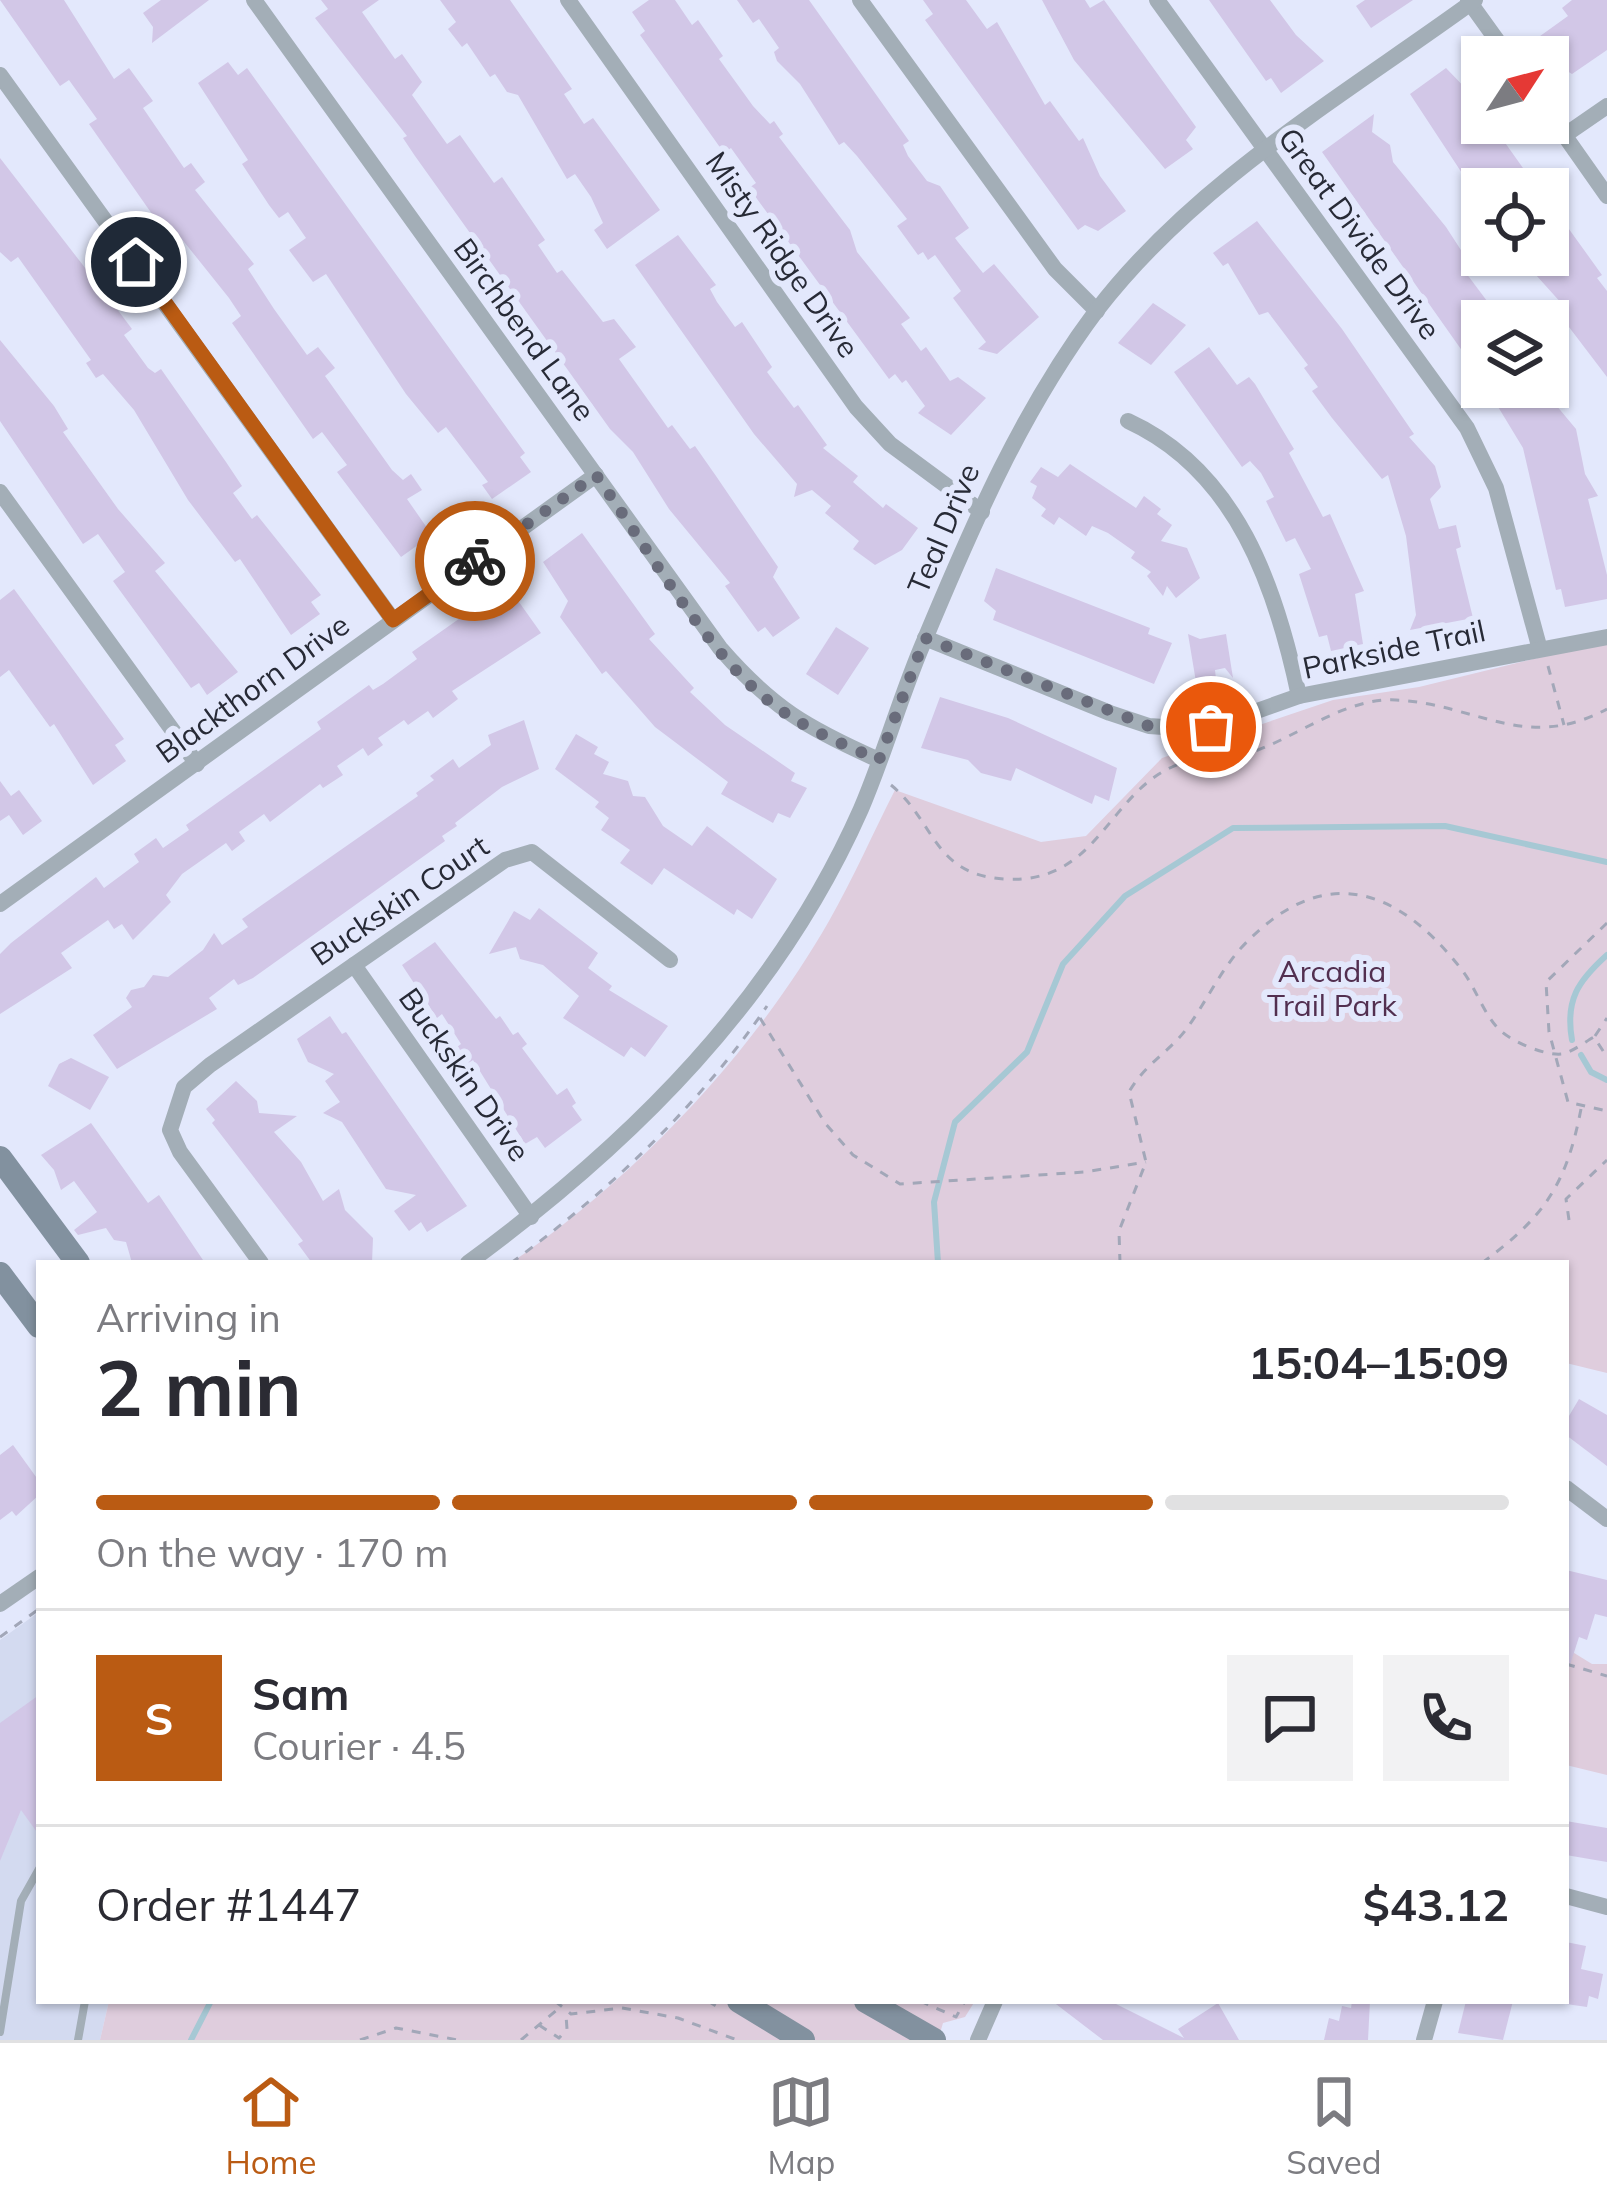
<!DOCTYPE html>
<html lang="en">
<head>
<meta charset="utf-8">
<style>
	:root { --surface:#fff; --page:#f2f2f3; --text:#2b2b33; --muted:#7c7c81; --line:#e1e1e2; --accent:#ba5b13 }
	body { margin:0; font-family:Mulish,sans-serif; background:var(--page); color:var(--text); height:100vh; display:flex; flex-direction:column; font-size:45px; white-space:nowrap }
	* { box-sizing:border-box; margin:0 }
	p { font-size:39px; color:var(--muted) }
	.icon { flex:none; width:66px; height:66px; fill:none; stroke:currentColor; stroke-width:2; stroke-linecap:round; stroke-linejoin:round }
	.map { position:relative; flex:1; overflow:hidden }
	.sheet { position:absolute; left:36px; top:1260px; width:1533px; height:744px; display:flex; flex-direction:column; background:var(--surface); border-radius:0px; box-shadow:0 3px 9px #0004 }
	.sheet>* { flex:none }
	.needle { width:78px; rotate:54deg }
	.buttons { position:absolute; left:1461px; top:36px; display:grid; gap:24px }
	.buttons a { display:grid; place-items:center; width:108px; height:108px; border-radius:0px; background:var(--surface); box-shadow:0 3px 9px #0004; font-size:60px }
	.pin { position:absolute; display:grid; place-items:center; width:102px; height:102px; color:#fff; margin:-51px; border:6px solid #fff; border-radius:50%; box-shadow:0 3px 12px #0007 }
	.courier { position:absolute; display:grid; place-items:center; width:120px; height:120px; margin:-60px; border:9px solid #ba5b13; border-radius:50%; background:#fff; color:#222; box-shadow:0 3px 15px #0007 }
	.overview em { font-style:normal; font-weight:700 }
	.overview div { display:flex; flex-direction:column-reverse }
	.overview { display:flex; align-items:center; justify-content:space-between; height:204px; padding:0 60px }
	h1 { font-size:78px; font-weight:700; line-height:90px }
	.bar { display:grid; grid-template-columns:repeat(4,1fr); gap:18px 12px; align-content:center; height:144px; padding:0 60px }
	.bar i { height:15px; border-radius:9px; background:var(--line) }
	.bar .active { background:var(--accent) }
	.bar p { grid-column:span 4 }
	.line { display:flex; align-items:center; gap:30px; padding:0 60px; border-top:3px solid var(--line) }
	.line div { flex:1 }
	.round { display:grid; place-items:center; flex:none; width:126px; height:126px; border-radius:0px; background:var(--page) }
	.menu { display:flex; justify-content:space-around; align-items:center; height:168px; border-top:3px solid var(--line); background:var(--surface); font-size:33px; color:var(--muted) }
	.menu a { display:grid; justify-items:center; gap:6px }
	.menu .active { color:var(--accent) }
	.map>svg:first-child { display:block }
	.built { fill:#d3daf0 }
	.green { fill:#dfcddd }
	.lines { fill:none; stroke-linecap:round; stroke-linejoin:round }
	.stream { stroke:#a6c8d4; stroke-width:6 }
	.building { fill:#d2c7e7 }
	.path { stroke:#a2a7b8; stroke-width:3; stroke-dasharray:9 9; stroke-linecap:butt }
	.lane { stroke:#a3aeb7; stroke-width:8 }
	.street { stroke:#a3aeb7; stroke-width:16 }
	.secondary { stroke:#82919f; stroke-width:24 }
	.done { stroke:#696c7b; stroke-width:12; stroke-dasharray:0 21.6 }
	.route { stroke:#ba5b13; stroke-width:15 }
	.labels { text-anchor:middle; stroke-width:12; stroke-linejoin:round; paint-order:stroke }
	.street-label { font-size:30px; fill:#272a36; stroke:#e3e8fc }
	.park-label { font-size:30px; fill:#522f50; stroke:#e3e8fc }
</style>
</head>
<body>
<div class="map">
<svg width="1607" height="2040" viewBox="0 0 1607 2040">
	<rect width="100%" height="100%" fill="#e3e8fc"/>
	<!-- built -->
	<path class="built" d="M39,1612V2001H109L100,2040H0V1640Z"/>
	<!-- green -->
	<g class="green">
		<path d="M1607,641V1373L1566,1363V1263H511C637,1176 752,1055 829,921C853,879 873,833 895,790L1041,842L1086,836L1162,758L1333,700L1419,687Z"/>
		<path d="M1566,1648L1592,1664H1607V1775L1566,1765Z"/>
		<path d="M109,2001H975L965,2017L943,2023L938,2040H100Z"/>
	</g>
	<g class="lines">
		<!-- stream -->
		<g class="stream">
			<path d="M1572,1040C1565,1000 1578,981 1607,955"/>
			<path d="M1581,1055L1591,1072L1607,1080"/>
			<path d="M938,1263L934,1202L955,1122L1027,1052L1063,964L1125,896L1233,828L1445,826L1607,862"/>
			<path d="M191,2040L211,2001"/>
		</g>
	</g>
	<!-- building -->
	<g class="building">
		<path d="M0,0H64L114,79L129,68L153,101L143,108L184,168L191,163L205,182L195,190L254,264L248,269L274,309L307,355L318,347L335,368L325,376L392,470L403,480L411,474L422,490L407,499L432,535L401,557L337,472L347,465L322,432L313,439L232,323L241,316L229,298L181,238L173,244L89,124L97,119L69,80L60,86Z"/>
		<path d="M161,0H209L152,43L153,27L143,13Z"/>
		<path d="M321,0H379L362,12L395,59L402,54L422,82L412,95L447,144L460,135L494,183L502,177L545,240L538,245L557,273L562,270L603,322L614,319L636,347L619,359L668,428L672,425L690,449L695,446L716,476L778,567L773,577L800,618L773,637L765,627L758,632L725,586L730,583L669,509L633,452L610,429L415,156L403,138L407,136L315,18L328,9Z"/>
		<path d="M440,0H510L572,89L564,94L584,124L593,118L660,210L607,249L594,230L603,223L591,197L575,174L567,179L518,95L507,92L495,74L490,77L467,43L462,47L448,29L456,22Z"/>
		<path d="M649,0H675L692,25L698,20L723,56L719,59L753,106L770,124L774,121L783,134L779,137L850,230L857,252L910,318L901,324L921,351L926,347L950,381L958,377L986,398L951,435L918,413L925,406L906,380L902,383L895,374L889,379L749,188L756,183L731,148L724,153L640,35L645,31L632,12Z"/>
		<path d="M737,0H809L909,141L903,145L908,156L927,181L940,186L969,228L955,238L958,242L983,273L994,264L1039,317L997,354L978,349L986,342L953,298L961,291L935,255L928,260L923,252L918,255L897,226L907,219L857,156L844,142L839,145L800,84L777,61L774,52L779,48L759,19L753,23Z"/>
		<path d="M923,0H966L987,29L997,22L1045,105L1050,101L1079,141L1083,138L1100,176L1126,211L1098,231L1085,225L1078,230L925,20L933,14Z"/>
		<path d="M1042,0H1085L1090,8L1104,0L1196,127L1186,140L1193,149L1165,169L1074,60Z"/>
		<path d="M1209,0H1270L1296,35L1324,61L1281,93L1271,78L1266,81Z"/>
		<path d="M1365,0H1413L1371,28L1356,6Z"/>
		<path d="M1572,0H1607V50L1572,74L1556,64L1548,69V57H1538L1529,44L1568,16L1562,8Z"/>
		<path d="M228,62L238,75L247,68L525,453L520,457L531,472L492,499L482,485L488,482L446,427L438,433L406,394L326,274L313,282L289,250L306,238L288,212L279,218L269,205L242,164L248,160L198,83Z"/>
		<path d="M1446,68L1473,96L1482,123H1491L1538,189H1482L1479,199L1410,94Z"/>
		<path d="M1374,114L1372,132L1390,145L1393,162L1446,227L1470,264L1463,269L1502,321H1482V379L1322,152Z"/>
		<path d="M0,158L120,313L132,329L124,335L148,368L155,373L161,369L226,462L242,486L233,493L252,519L257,515L321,595L311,602L320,614L291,635L240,559L235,562L188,500L134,410L103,374L96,378L86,363L91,360L18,257L11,262L0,252Z"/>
		<path d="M1561,218L1602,275L1597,278L1607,291V377L1556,310L1563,305L1518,255H1548V227Z"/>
		<path d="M1257,221L1342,329L1414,434L1409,437L1435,466L1441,487L1430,499L1439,529L1456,525L1461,547L1456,549L1473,618L1410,630L1416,615L1406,536L1388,475L1382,479L1332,418L1312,391L1318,387L1304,368L1308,365L1268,312L1259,315L1228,263L1223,266L1213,253Z"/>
		<path d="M678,235L716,285L710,289L717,302L735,327L742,322L772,367L767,372L794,408L798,405L827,445L823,448L858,476L853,482L883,508L886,504L918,528L902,550L875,565L853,549L859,541L825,513L831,506L812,490L794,497L797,484L754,434L635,265Z"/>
		<path d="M1153,303L1186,325L1151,365L1118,343Z"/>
		<path d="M0,340L54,406L68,429L63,432L118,509L165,563L155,571L238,672L207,695L199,683L191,688L113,581L125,572L98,534L83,544L0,421Z"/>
		<path d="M1209,347L1237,385L1249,377L1255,384L1294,449L1289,453L1323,517L1330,514L1364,591L1355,594L1363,644L1331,651L1327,635L1319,637L1299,574L1311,569L1295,538L1286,542L1266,501L1274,497L1261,473L1250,461L1242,467L1174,372Z"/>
		<path d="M1486,387H1541L1576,429L1585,474L1598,496L1588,499L1607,575V599L1565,607L1561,589L1556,590L1523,448Z"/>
		<path d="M1070,464L1136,508L1144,496L1161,509L1157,514L1172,525L1161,541L1187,548L1200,578L1176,598L1167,586L1163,596L1147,576L1151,572L1131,558L1135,552L1108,533L1092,526L1086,536L1059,517L1054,525L1041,516L1046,509L1032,498L1037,486L1030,482L1041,467L1058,477Z"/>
		<path d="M582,533L655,634L649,639L694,688L690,692L725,725L795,773L791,781L807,788L790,818L778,813L773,823L721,794L728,782L655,727L606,671L602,674L560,617L568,601L543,562Z"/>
		<path d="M996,568L1150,628L1148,634L1172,643L1154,684L993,620L996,611L984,601Z"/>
		<path d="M507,585L541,633L452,691L458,699L433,718L428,711L408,725L404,720L378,738L383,745L368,756L363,748L337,766L343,775L323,788L320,784L270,822L264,814L239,832L245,841L232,851L226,843L182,874L166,895L171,902L133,940L122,924L114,929L108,920L61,953L72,968L0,1014V954L11,943L96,877L104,888L139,862L134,854L156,838L163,848L189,830L186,825L321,729L317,722L369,685L373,690L383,684L417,659L412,652Z"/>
		<path d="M14,589L124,739L115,745L126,761L93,785L54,724L50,727L9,670L0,677V600Z"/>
		<path d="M836,627L869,648L838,695L806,674Z"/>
		<path d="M1188,634L1200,639L1226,634L1233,678L1225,668L1215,670L1216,679L1196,682Z"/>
		<path d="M940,697L1008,718L1117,768L1109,801L1095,795L1092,804L1016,768L1011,781L981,773L968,760L921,748Z"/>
		<path d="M524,720L539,769L502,787L455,823L457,826L442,836L445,841L253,978L238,985L234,979L209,998L217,1009L117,1069L93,1035L132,1007L126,998L131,990L144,987L153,975L168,977L203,950L214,933L222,945L248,927L242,919L418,796L416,793L434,780L430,776L453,759L459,768L491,745L488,735Z"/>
		<path d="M576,734L598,747L594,754L609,762L603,774L628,781L633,796L645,797L663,826L692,846L707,826L777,879L752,919L737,909L734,915L664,868L652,885L620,863L630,850L601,830L609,818L595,807L599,802L555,769Z"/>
		<path d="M0,781L11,796L19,790L42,821L23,835L9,815L0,821Z"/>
		<path d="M539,908L598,953L588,968L612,986L609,990L668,1026L645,1057L631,1047L624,1057L563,1018L579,996L543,965L520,959L516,947L489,954L514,911L530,920Z"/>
		<path d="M435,942L496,1019L500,1016L513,1035L518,1032L527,1044L522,1048L557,1095L567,1088L576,1103L572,1106L582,1120L545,1148L537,1137L525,1144L473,1060L468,1064L457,1047L461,1044L442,1014L437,1018L402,965Z"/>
		<path d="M330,1016L342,1034L346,1032L467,1206L427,1232L421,1222L409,1231L394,1211L416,1195L386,1189L342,1122L323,1113L340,1102L325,1081L334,1074L308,1062L297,1039Z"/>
		<path d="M71,1058L109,1077L90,1110L48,1086L59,1064Z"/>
		<path d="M236,1081L257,1101L259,1113L297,1116L274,1132L301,1162L323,1201L339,1189L345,1210L373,1238L372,1263H312L298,1244L303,1241L212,1123L215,1120L206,1109Z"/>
		<path d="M91,1123L148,1203L159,1195L205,1263H132L126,1242L114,1240L106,1228L78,1235L74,1230L97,1212L74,1181L61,1190L54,1170L41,1155Z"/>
		<path d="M1579,1399L1607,1415V1466L1566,1435V1421Z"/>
		<path d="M13,1445L39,1481V1495L16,1516L12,1511L0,1520V1455Z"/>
		<path d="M1566,1570L1607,1580V1617L1595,1614L1587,1640L1579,1637L1569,1668Z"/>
		<path d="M39,1695V1835L21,1810L0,1861V1723Z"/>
		<path d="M1566,1821L1607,1828V1862L1566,1855Z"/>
		<path d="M1566,1942L1586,1946L1581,1969L1603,1974L1598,1999L1589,1996L1587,2007L1566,2004Z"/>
		<path d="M1052,2001H1110L1184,2038L1178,2029L1218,2003L1239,2040H1103Z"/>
		<path d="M1352,2001H1370L1368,2040H1324L1329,2018L1339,2021L1342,2006L1351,2008Z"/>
		<path d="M1466,2001H1513L1503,2040L1458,2033Z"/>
	</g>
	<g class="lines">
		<!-- path -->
		<g class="path">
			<path d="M1548,666L1564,725"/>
			<path d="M891,785C935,821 933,875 1004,879C1097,885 1107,796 1172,767C1193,757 1221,762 1243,755C1293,741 1343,697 1396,700C1477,704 1525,753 1607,709"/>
			<path d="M1607,923L1546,982L1549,1032L1568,1102L1607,1111"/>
			<path d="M760,1018L825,1123L853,1155L900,1184L1085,1172L1146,1162"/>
			<path d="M1595,1036L1607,1018"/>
			<path d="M1569,1220L1566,1199L1607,1160"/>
			<path d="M511,1263C607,1193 700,1105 767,1006"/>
			<path d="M1120,1263L1119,1231L1146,1162L1129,1092C1145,1063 1173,1050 1190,1024C1208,998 1220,972 1241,948C1321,862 1395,884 1462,970C1476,988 1485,1018 1502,1032C1514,1042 1545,1056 1562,1054C1572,1052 1585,1042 1594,1037L1607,1057"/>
			<path d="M1482,1263C1544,1217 1566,1186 1581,1109"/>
			<path d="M0,1637L39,1609"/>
			<path d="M1566,1664L1607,1676"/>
			<path d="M555,2001L571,2014L622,2008L678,2018L737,2040"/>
			<path d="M708,2001L719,2008"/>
			<path d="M920,2001L956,2017L965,2001"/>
			<path d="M539,2025L559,2038L567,2029L566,2015"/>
			<path d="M360,2040L396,2028L458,2040"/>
			<path d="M521,2040L558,2009"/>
		</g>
		<!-- lane -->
		<g class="lane">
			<path d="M0,2032L21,1901L39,1869"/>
			<path d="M78,2040L85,2001"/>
		</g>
		<!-- street -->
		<g class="street">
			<path d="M254,0L720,648C772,708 807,728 879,760"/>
			<path d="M568,0L856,407L890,444L982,512"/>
			<path d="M860,0L1055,269L1097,311"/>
			<path d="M1157,0L1467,428L1496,488L1539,646"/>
			<path d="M1468,0L1509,57"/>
			<path d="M0,75L393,620"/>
			<path d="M1548,112L1607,196"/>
			<path d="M1565,135L1607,106"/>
			<path d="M1128,421C1237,471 1276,587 1299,696"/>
			<path d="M0,492L197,764"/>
			<path d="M925,638L1110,713L1149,726L1178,728L1212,727L1299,696L1607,637"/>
			<path d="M0,904L596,475"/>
			<path d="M354,965L531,1217"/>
			<path d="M261,1263L180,1152L170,1130L184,1087L210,1065L505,860L532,852L670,960"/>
			<path d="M468,1263C633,1142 777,999 861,809C885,753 901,694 925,639C973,524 1022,410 1097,310C1196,181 1346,94 1475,0"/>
			<path d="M1566,1488L1607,1519"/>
			<path d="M0,1604L39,1577"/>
			<path d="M1566,1896L1607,1907"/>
			<path d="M978,2040L995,2001"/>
			<path d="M1424,2040L1435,2001"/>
		</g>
		<!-- secondary -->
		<g class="secondary">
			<path d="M0,1158L78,1263"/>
			<path d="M0,1274L39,1326"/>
			<path d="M739,2001L803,2040"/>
			<path d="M866,2001L934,2040"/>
		</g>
	</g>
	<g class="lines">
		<!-- done -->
		<path class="done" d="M475,561L596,475C643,541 704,648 765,698C798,726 840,743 879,760L925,638L1149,726L1211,727"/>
		<!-- route -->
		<path class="route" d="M136,262L393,620L475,561"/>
	</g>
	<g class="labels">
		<!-- street labels -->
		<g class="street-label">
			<text transform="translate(1359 234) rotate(54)" y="10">Great Divide Drive</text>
			<text transform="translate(782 255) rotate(55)" y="10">Misty Ridge Drive</text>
			<text transform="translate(524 330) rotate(54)" y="10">Birchbend Lane</text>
			<text transform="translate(944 529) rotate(-67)" y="10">Teal Drive</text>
			<text transform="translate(1394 650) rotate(-12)" y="10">Parkside Trail</text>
			<text transform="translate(253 689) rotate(-36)" y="10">Blackthorn Drive</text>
			<text transform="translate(400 901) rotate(-34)" y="10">Buckskin Court</text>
			<text transform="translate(464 1075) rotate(55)" y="10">Buckskin Drive</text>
		</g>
		<!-- park labels -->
		<g class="park-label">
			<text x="1332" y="982">Arcadia<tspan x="1332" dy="34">Trail Park</tspan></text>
		</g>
	</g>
</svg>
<div class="buttons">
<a><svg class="needle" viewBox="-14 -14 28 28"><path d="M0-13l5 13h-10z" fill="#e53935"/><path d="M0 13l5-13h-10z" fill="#7c7c81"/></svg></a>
<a><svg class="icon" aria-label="locate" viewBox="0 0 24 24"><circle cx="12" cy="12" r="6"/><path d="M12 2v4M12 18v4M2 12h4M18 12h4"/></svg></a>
<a><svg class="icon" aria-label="layers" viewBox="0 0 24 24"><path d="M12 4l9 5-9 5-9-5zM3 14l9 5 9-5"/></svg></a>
</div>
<div class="pin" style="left:1211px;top:727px;background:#ea580c"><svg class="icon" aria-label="bag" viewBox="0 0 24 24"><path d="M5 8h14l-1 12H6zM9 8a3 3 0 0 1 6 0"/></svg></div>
<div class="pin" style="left:136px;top:262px;background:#1f2937"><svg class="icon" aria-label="home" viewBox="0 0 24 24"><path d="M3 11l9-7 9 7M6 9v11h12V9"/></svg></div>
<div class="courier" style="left:475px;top:561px"><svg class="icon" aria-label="bike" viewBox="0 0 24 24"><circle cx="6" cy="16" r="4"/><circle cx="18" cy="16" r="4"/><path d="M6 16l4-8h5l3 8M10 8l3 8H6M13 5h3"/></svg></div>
<section class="sheet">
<div class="overview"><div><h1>2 min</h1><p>Arriving in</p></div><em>15:04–15:09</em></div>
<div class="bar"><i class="active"></i><i class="active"></i><i class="active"></i><i></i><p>On the way · 170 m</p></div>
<div class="line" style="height:216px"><b class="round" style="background:var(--accent);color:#fff">S</b><div><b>Sam</b><p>Courier · 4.5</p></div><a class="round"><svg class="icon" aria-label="chat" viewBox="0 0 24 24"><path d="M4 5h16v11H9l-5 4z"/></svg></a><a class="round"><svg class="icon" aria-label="phone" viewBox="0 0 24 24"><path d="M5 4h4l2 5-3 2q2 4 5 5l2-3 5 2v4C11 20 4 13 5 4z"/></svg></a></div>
<div class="line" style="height:156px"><div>Order #1447</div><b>$43.12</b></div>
</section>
</div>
<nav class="menu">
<a class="active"><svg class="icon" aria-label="home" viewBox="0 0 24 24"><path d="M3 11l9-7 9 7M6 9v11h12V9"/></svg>Home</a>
<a><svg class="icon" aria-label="map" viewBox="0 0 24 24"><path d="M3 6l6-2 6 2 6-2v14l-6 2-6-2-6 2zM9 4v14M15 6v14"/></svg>Map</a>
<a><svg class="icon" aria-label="saved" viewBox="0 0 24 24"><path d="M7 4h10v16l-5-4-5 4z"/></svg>Saved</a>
</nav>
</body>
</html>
